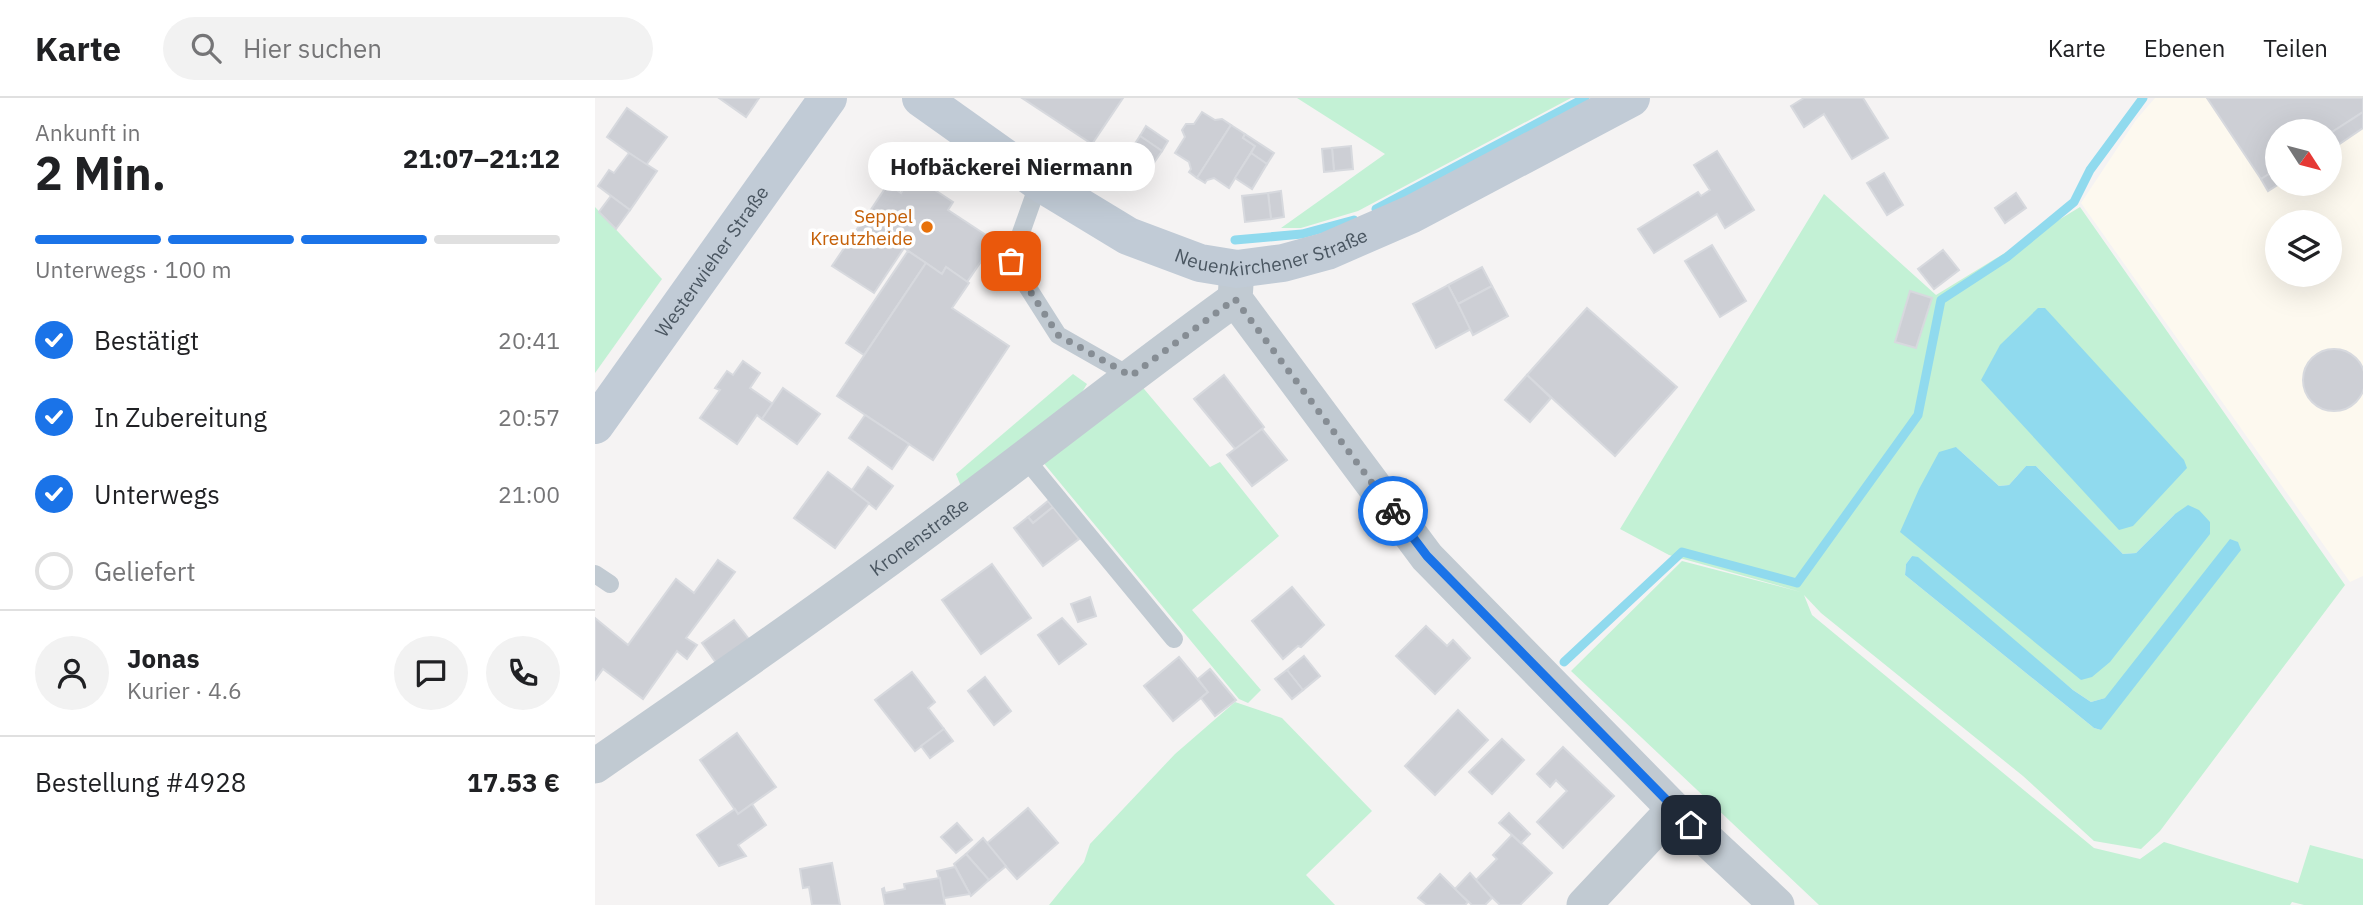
<!DOCTYPE html>
<html lang="de">
<head>
<meta charset="utf-8">
<style>
	:root { --surface:#fff; --page:#f2f2f2; --text:#202124; --muted:#757577; --line:#e0e0e0; --accent:#1a73e8 }
	body { margin:0; font-family:"IBM Plex Sans",sans-serif; background:var(--page); color:var(--text); height:100vh; display:flex; flex-direction:column; font-size:26px; white-space:nowrap }
	* { box-sizing:border-box; margin:0 }
	p { font-size:23px; color:var(--muted) }
	.icon { flex:none; width:38px; height:38px; fill:none; stroke:currentColor; stroke-width:2; stroke-linecap:round; stroke-linejoin:round }
	.map { position:relative; flex:1; overflow:hidden }
	.panel { display:flex; flex-direction:column; background:var(--surface); width:595px }
	.panel>* { flex:none }
	.needle { width:46px; rotate:126deg }
	.buttons { position:absolute; left:1670px; top:21px; display:grid; gap:14px }
	.buttons a { display:grid; place-items:center; width:77px; height:77px; border-radius:50%; background:var(--surface); box-shadow:0 7px 28px #0002; font-size:35px }
	.pin { position:absolute; display:grid; place-items:center; width:60px; height:60px; color:#fff; margin:-30px; border-radius:14px; box-shadow:0 4px 10px #0006 }
	.courier { position:absolute; display:grid; place-items:center; width:70px; height:70px; margin:-35px; border:5px solid #1a73e8; border-radius:50%; background:#fff; color:#222; box-shadow:0 2px 9px #0007 }
	.bubble { position:absolute; height:49px; border-radius:24px; background:var(--surface); box-shadow:0 7px 28px #0002; font-size:23px; font-weight:700; line-height:49px; text-align:center }
	.head em { font-style:normal; font-weight:700 }
	.head div { display:flex; flex-direction:column-reverse }
	.head { display:flex; align-items:center; justify-content:space-between; height:119px; padding:0 35px }
	h1 { font-size:46px; font-weight:700; line-height:52px }
	.bar { display:grid; grid-template-columns:repeat(4,1fr); gap:10px 7px; align-content:center; height:84px; padding:0 35px }
	.bar i { height:9px; border-radius:5px; background:var(--line) }
	.bar .current { background:var(--accent) }
	.bar p { grid-column:span 4 }
	.line { display:flex; align-items:center; gap:18px; padding:0 35px; border-top:2px solid var(--line) }
	.line div { flex:1 }
	.round { display:grid; place-items:center; flex:none; width:74px; height:74px; border-radius:37px; background:var(--page) }
	ol { padding:0 35px; list-style:none }
	li { display:flex; align-items:center; gap:21px; height:77px }
	li p { margin-inline-start:auto }
	li .icon { padding:7px; border-radius:50%; background:var(--accent); color:#fff; stroke-width:4 }
	li:last-child { color:var(--muted) }
	li i { width:38px; height:38px; border:4px solid var(--line); border-radius:50% }
	header { display:flex; align-items:center; gap:42px; box-sizing:border-box; height:98px; padding:0 35px; background:var(--surface); border-bottom:2px solid var(--line) }
	header strong { font-size:33px }
	nav { display:flex; gap:38px; margin-inline-start:auto; font-size:24px }
	.search { width:490px; height:63px; background:var(--page); display:flex; align-items:center; gap:18px; box-sizing:border-box; padding:0 24px; border-radius:38px; color:var(--muted); font-size:26px }
	main { display:flex; flex:1; min-height:0 }
	.map>svg:first-child { display:block }
	.commercial { fill:#fdf9ef; fill-rule:evenodd }
	.green { fill:#c3f1d5; fill-rule:evenodd }
	.water { fill:#90daee }
	.lines { fill:none; stroke-linecap:round; stroke-linejoin:round }
	.stream { stroke:#90daee; stroke-width:9 }
	.building { fill:#cdcfd5; stroke:#d7d9de; stroke-width:2 }
	.lane { stroke:#c1cad2; stroke-width:18 }
	.street { stroke:#c1cad2; stroke-width:35 }
	.secondary { stroke:#c1cbd6; stroke-width:38 }
	.done { stroke:#868d94; stroke-width:7; stroke-dasharray:0 12.6 }
	.route { stroke:#1a73e8; stroke-width:9 }
	.food-dot { fill:#e8710a; stroke:#fff; stroke-width:2.5 }
	.labels { text-anchor:middle; stroke-width:7; stroke-linejoin:round; paint-order:stroke }
	.food-label { font-size:19px; fill:#c56008; stroke:#fff; text-anchor:end }
	.street-label { font-size:19px; fill:#4a5661; stroke:#fff }
</style>
</head>
<body>
<header>
<strong>Karte</strong>
<div class="search"><svg class="icon" aria-label="search" viewBox="0 0 24 24"><circle cx="10" cy="10" r="6"/><path d="M15 15l6 6"/></svg>Hier suchen</div>
<nav><a>Karte</a><a>Ebenen</a><a>Teilen</a></nav>
</header>
<main>
<section class="panel">
<div class="head"><div><h1>2 Min.</h1><p>Ankunft in</p></div><em>21:07–21:12</em></div>
<div class="bar"><i class="current"></i><i class="current"></i><i class="current"></i><i></i><p>Unterwegs · 100 m</p></div>
<ol>
<li><svg class="icon" aria-label="check" viewBox="0 0 24 24"><path d="M5 12l5 5 9-10"/></svg>Bestätigt<p>20:41</p></li>
<li><svg class="icon" aria-label="check" viewBox="0 0 24 24"><path d="M5 12l5 5 9-10"/></svg>In Zubereitung<p>20:57</p></li>
<li><svg class="icon" aria-label="check" viewBox="0 0 24 24"><path d="M5 12l5 5 9-10"/></svg>Unterwegs<p>21:00</p></li>
<li><i></i>Geliefert</li>
</ol>
<div class="line" style="height:126px"><a class="round"><svg class="icon" aria-label="person" viewBox="0 0 24 24"><circle cx="12" cy="8" r="4"/><path d="M4 21q1-7 8-7t8 7"/></svg></a><div><b>Jonas</b><p>Kurier · 4.6</p></div><a class="round"><svg class="icon" aria-label="chat" viewBox="0 0 24 24"><path d="M4 5h16v11H9l-5 4z"/></svg></a><a class="round"><svg class="icon" aria-label="phone" viewBox="0 0 24 24"><path d="M5 4h4l2 5-3 2q2 4 5 5l2-3 5 2v4C11 20 4 13 5 4z"/></svg></a></div>
<div class="line" style="height:91px"><div>Bestellung #4928</div><b>17.53 €</b></div>
</section>
<div class="map">
<svg width="1768" height="807" viewBox="0 0 1768 807">
	<rect width="100%" height="100%" fill="#f5f3f3"/>
	<!-- commercial -->
	<path class="commercial" d="M1560,0H1768V478L1755,484L1486,105L1541,22ZM1682,33H1734V86H1682ZM1682,124H1734V177H1682Z"/>
	<!-- green -->
	<g class="green">
		<path d="M702,0H976L763,113L706,130H686L790,56Z"/>
		<path d="M1229,96L1341,197L1485,109L1750,487L1565,733L1546,751L1499,743L1428,678L1226,515L1209,497L1217,517L1499,750L1545,761L1569,744L1703,785L1715,747L1768,761V807H1709L1697,804L1695,807H1224L976,573L1087,463L1206,494L1074,457L1025,431ZM1361,349L1404,388L1414,387L1431,368H1441L1528,456L1541,455L1580,416L1486,582ZM1317,458L1478,592L1496,604L1510,600L1506,632L1499,630L1310,477L1311,466Z"/>
		<path d="M0,109L67,181L0,275Z"/>
		<path d="M478,276L492,286L481,304L367,391L361,376Z"/>
		<path d="M544,285L615,369L625,364L684,438L597,512L666,592L653,605L644,601L447,363Z"/>
		<path d="M640,604L687,620L777,713L711,777L740,807H454L489,764L495,746L580,656Z"/>
	</g>
	<!-- water -->
	<g class="water">
		<path d="M1443,210H1450L1589,362L1592,370L1538,428L1524,432L1386,282L1405,247Z"/>
		<path d="M1361,349L1404,388L1414,387L1431,368H1441L1528,456L1541,455L1580,416L1593,407L1604,412L1615,424V436L1515,564L1497,579L1486,582L1305,434L1324,391L1344,354Z"/>
		<path d="M1635,441L1643,444L1646,452L1506,632L1499,630L1310,477L1311,466L1317,458L1323,459L1478,592L1496,604L1510,600Z"/>
	</g>
	<g class="lines">
		<!-- stream -->
		<g class="stream">
			<path d="M781,111L990,0"/>
			<path d="M640,142L707,136L759,122"/>
			<path d="M969,564L1087,454L1202,485L1323,317L1346,202L1412,159L1479,104L1495,72L1548,0"/>
		</g>
	</g>
	<!-- building -->
	<g class="building">
		<path d="M124,0H164L151,19Z"/>
		<path d="M427,0H528L497,46Z"/>
		<path d="M1209,0H1268L1293,40L1257,61L1229,16L1209,29L1196,8Z"/>
		<path d="M1612,0H1768V14L1734,36V33H1682V71L1666,81Z"/>
		<path d="M32,10L72,39L51,67L12,39Z"/>
		<path d="M607,14L620,22L627,21L636,27L602,80L594,74L596,71L594,64L580,55L590,39L587,32L591,26H599Z"/>
		<path d="M1768,14V30L1734,53V36Z"/>
		<path d="M636,27L650,36L648,40L660,48L634,90L619,80L612,82L610,85L602,80Z"/>
		<path d="M551,28L573,43L567,53L545,38Z"/>
		<path d="M650,36L679,55L672,66L656,55L660,48L648,40Z"/>
		<path d="M545,38L567,53L554,72L532,58Z"/>
		<path d="M756,48L758,71L739,73L737,50Z"/>
		<path d="M737,50L739,73L729,74L727,51Z"/>
		<path d="M1122,53L1159,112L1130,130L1122,116L1059,155L1043,131L1103,94L1106,98L1115,92L1099,67Z"/>
		<path d="M34,55L62,73L35,112L3,88L14,72L19,75Z"/>
		<path d="M656,55L672,66L657,91L640,80Z"/>
		<path d="M1682,71V86H1684L1673,93L1666,81Z"/>
		<path d="M1289,75L1308,107L1292,117L1272,85Z"/>
		<path d="M317,77L358,104L353,112L400,143L372,184L351,169L347,176L309,150L279,195L237,168L268,122L282,131L288,122L275,113L293,86L306,95Z"/>
		<path d="M686,93L689,119L676,121L673,95Z"/>
		<path d="M673,95L676,121L650,124L647,98Z"/>
		<path d="M1421,95L1431,110L1410,125L1400,110Z"/>
		<path d="M16,98L35,112L21,131L4,114Z"/>
		<path d="M1117,147L1151,203L1125,219L1090,163Z"/>
		<path d="M1348,152L1364,172L1339,191L1323,171Z"/>
		<path d="M313,153L331,165L269,257L251,245Z"/>
		<path d="M331,165L347,176L351,169L374,185L357,210L414,248L338,362L242,298Z"/>
		<path d="M887,169L897,188L863,206L853,187Z"/>
		<path d="M853,187L876,231L841,250L818,206Z"/>
		<path d="M897,188L913,218L878,237L863,206Z"/>
		<path d="M1315,193L1337,200L1321,250L1300,244Z"/>
		<path d="M992,210L1082,289L1020,358L932,277Z"/>
		<circle cx="1739" cy="282" r="31"/>
		<path d="M148,263L165,275L155,290L178,306L167,321L162,317L142,346L105,320L125,292L120,290L132,273L138,277Z"/>
		<path d="M629,277L669,329L641,352L599,301Z"/>
		<path d="M932,277L956,300L935,324L910,302Z"/>
		<path d="M188,290L225,316L202,346L167,321Z"/>
		<path d="M270,317L314,346L297,371L254,340Z"/>
		<path d="M667,331L692,362L657,388L632,357Z"/>
		<path d="M273,369L298,388L281,411L257,392Z"/>
		<path d="M233,374L274,405L240,450L199,420Z"/>
		<path d="M453,403L458,409L438,425L433,419Z"/>
		<path d="M458,409L484,441L448,468L419,430L433,419L438,425Z"/>
		<path d="M123,462L140,474L91,540L102,547L92,561L82,553L48,601L8,571L0,582V520L33,547L81,481L99,495Z"/>
		<path d="M397,466L436,520L386,556L347,502Z"/>
		<path d="M697,489L729,527L706,549L703,548L688,561L657,523Z"/>
		<path d="M495,499L501,518L483,524L476,506Z"/>
		<path d="M467,520L491,546L464,566L443,537Z"/>
		<path d="M139,522L157,545L124,569L107,545Z"/>
		<path d="M831,528L852,548L858,542L875,560L840,596L801,558Z"/>
		<path d="M709,558L725,578L708,592L692,572Z"/>
		<path d="M584,559L613,594L578,623L549,588Z"/>
		<path d="M615,571L641,602L620,618L606,600L613,594L603,581Z"/>
		<path d="M692,572L708,592L697,601L680,581Z"/>
		<path d="M317,574L340,604L333,610L349,631L320,653L280,602Z"/>
		<path d="M390,579L416,613L399,627L373,593Z"/>
		<path d="M863,612L893,642L840,697L810,668Z"/>
		<path d="M349,631L358,643L335,660L326,648Z"/>
		<path d="M142,635L181,689L143,716L105,662Z"/>
		<path d="M907,641L929,662L897,696L874,674Z"/>
		<path d="M968,649L1019,698L968,750L942,724L972,693L961,682L955,689L942,676Z"/>
		<path d="M157,706L171,727L143,747L151,758L124,768L102,737L140,711L143,716Z"/>
		<path d="M433,710L463,745L422,781L391,746Z"/>
		<path d="M914,715L935,736L926,745L904,725Z"/>
		<path d="M362,725L377,742L361,755L346,739Z"/>
		<path d="M917,737L957,775L925,807H905L880,783L902,761L898,757Z"/>
		<path d="M388,740L411,768L394,782L371,756Z"/>
		<path d="M371,756L394,782L376,798L359,766Z"/>
		<path d="M237,765L245,807H217L214,789L208,790L205,771Z"/>
		<path d="M360,769L375,796L349,800L342,773Z"/>
		<path d="M875,775L897,800L890,807H877L860,791Z"/>
		<path d="M845,776L873,804L870,807H832L823,800Z"/>
		<path d="M345,780L350,807H290L287,791L289,790L290,795L310,791L309,786Z"/>
	</g>
	<g class="lines">
		<!-- lane -->
		<g class="lane">
			<path d="M444,84L416,163L463,237L535,278"/>
			<path d="M429,359L579,541"/>
			<path d="M0,476L15,486"/>
		</g>
		<!-- street -->
		<g class="street">
			<path d="M642,171L640,201L832,459L1079,711L1182,807"/>
			<path id="s1" d="M0,668C112,591 223,514 332,433C436,356 536,276 640,201"/>
			<path d="M989,807L1079,711"/>
		</g>
		<!-- secondary -->
		<g class="secondary">
			<path id="s2" d="M326,0L444,84L533,138L605,165L642,171L688,165L732,153L817,116L1036,0"/>
			<path id="s3" d="M0,327L233,0"/>
		</g>
	</g>
	<g class="lines">
		<!-- done -->
		<path class="done" d="M416,163L463,237L536,278L640,201L798,413"/>
		<!-- route -->
		<path class="route" d="M798,413L832,458L1096,727"/>
	</g>
	<!-- markers -->
	<circle class="food-dot" cx="332" cy="129" r="7"/>
	<g class="labels">
		<!-- food labels -->
		<g class="food-label">
			<text x="318" y="125">Seppel<tspan x="318" dy="22">Kreutzheide</tspan></text>
		</g>
		<!-- street labels -->
		<g class="street-label">
			<text dy="7" stroke="none"><textPath href="#s2" startOffset="399">Neuenkirchener Straße</textPath></text>
			<text dy="7" stroke="none"><textPath href="#s3" startOffset="201">Westerwieher Straße</textPath></text>
			<text dy="7" stroke="none"><textPath href="#s1" startOffset="397">Kronenstraße</textPath></text>
		</g>
	</g>
</svg>
<div class="buttons">
<a><svg class="needle" viewBox="-14 -14 28 28"><path d="M0-13l5 13h-10z" fill="#e53935"/><path d="M0 13l5-13h-10z" fill="#757577"/></svg></a>
<a><svg class="icon" aria-label="layers" viewBox="0 0 24 24"><path d="M12 4l9 5-9 5-9-5zM3 14l9 5 9-5"/></svg></a>
</div>
<div class="pin" style="left:416px;top:163px;background:#ea580c"><svg class="icon" aria-label="bag" viewBox="0 0 24 24"><path d="M5 8h14l-1 12H6zM9 8a3 3 0 0 1 6 0"/></svg></div>
<div class="pin" style="left:1096px;top:727px;background:#1f2937"><svg class="icon" aria-label="home" viewBox="0 0 24 24"><path d="M3 11l9-7 9 7M6 9v11h12V9"/></svg></div>
<div class="courier" style="left:798px;top:413px"><svg class="icon" aria-label="bike" viewBox="0 0 24 24"><circle cx="6" cy="16" r="4"/><circle cx="18" cy="16" r="4"/><path d="M6 16l4-8h5l3 8M10 8l3 8H6M13 5h3"/></svg></div>
<div class="bubble" style="left:273px;top:44px;width:287px">Hofbäckerei Niermann</div>
</div>
</main>
</body>
</html>
